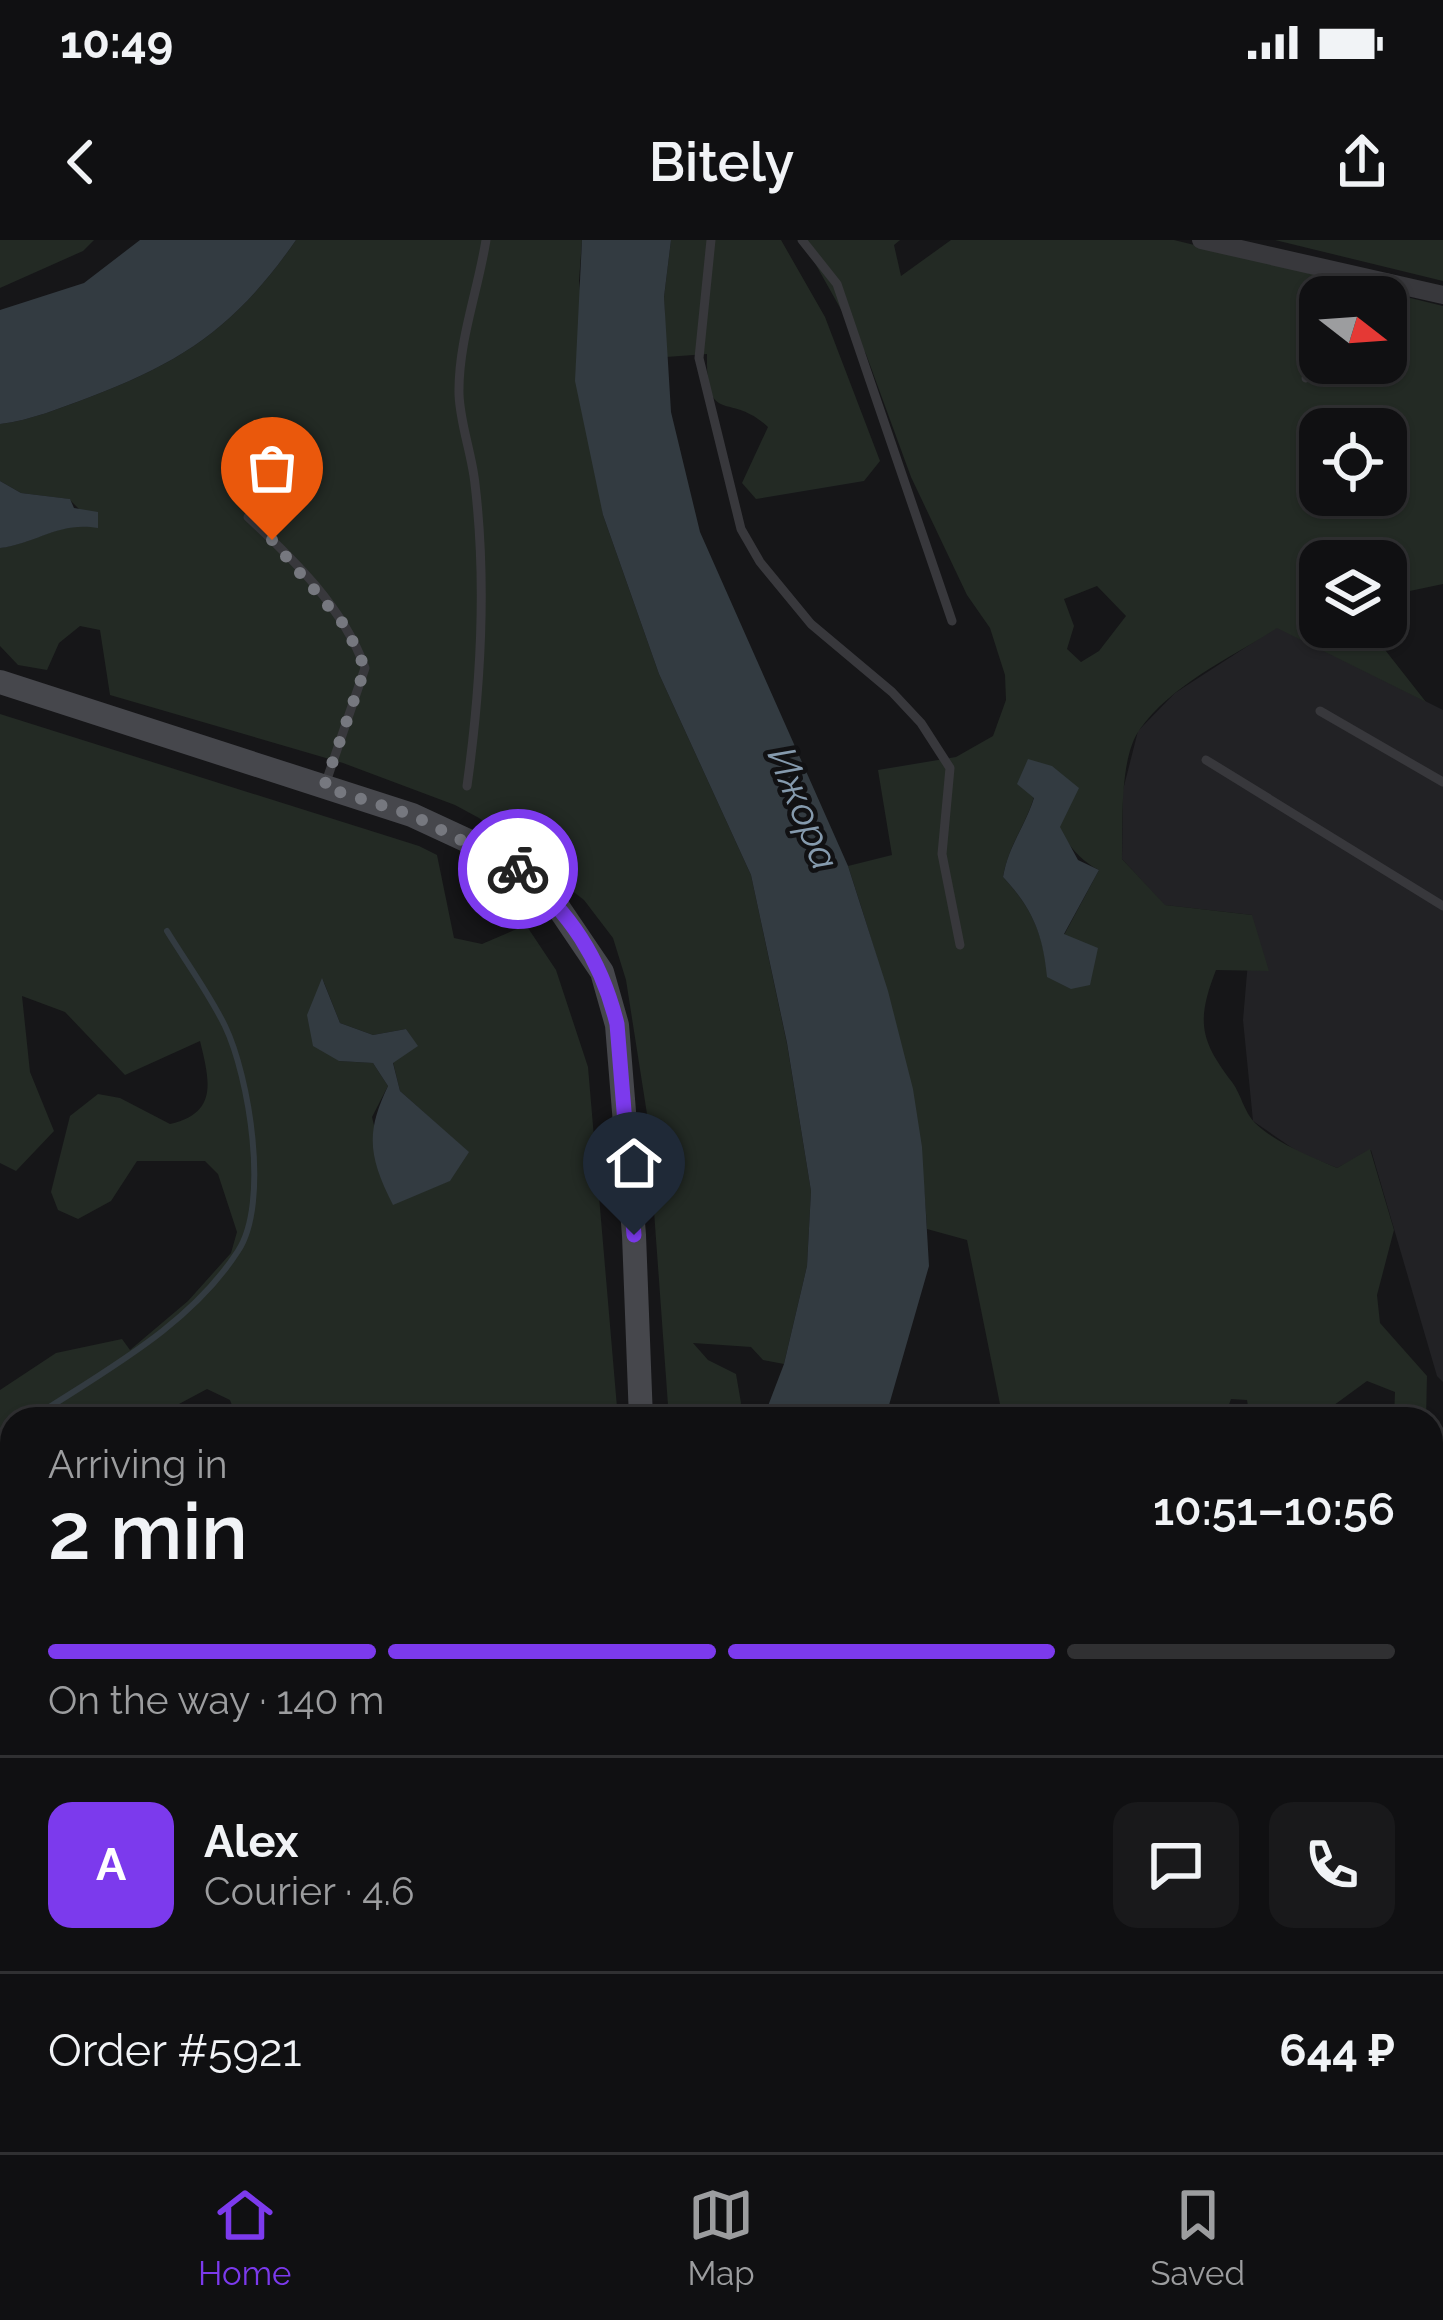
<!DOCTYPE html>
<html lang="en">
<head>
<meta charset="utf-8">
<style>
	:root { --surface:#101012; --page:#19191b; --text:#f1f3f6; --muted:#9c9d9f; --line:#303032; --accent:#7c3aed }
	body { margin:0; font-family:Raleway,sans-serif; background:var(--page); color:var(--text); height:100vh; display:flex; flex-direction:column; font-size:45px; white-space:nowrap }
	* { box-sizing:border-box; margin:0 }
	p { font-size:39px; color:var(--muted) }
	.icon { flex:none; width:66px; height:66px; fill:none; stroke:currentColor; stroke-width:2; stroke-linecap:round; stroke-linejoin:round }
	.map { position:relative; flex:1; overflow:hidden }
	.side { position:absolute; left:0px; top:1167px; width:1443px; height:747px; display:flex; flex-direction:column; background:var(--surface); border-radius:36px 36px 0 0; box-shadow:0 3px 9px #0004,0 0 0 3px var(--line) }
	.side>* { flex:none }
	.needle { width:78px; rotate:107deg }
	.controls { position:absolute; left:1299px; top:36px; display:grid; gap:24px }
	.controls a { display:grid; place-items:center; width:108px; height:108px; border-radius:24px; background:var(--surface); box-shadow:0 3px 9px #0004,0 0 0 3px var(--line); font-size:60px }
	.pin { position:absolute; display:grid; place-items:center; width:102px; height:102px; color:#fff; margin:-123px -51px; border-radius:50% 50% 50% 0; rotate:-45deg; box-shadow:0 0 12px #0007 }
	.pin .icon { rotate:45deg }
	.courier { position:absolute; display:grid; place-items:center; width:120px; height:120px; margin:-60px; border:9px solid #7c3aed; border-radius:50%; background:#fff; color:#222; box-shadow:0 3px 15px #0007 }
	.summary em { font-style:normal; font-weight:600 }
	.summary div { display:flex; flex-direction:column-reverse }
	.summary { display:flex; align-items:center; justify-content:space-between; height:204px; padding:0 48px }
	h1 { font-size:78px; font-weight:600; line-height:90px }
	.bar { display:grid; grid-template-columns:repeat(4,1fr); gap:18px 12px; align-content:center; height:144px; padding:0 48px }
	.bar i { height:15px; border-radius:9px; background:var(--line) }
	.bar .selected { background:var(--accent) }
	.bar p { grid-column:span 4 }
	.line { display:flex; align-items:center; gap:30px; padding:0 48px; border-top:3px solid var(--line) }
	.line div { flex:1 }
	.round { display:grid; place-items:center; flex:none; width:126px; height:126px; border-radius:24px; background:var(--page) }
	.status { display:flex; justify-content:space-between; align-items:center; height:84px; padding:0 60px; background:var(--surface); direction:ltr }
	.status svg { height:33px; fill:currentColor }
	header { display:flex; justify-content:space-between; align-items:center; height:156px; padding:0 48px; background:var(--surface); font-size:54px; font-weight:600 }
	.tab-bar { display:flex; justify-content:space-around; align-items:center; height:168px; border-top:3px solid var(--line); background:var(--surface); font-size:33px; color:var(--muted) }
	.tab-bar a { display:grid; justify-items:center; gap:6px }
	.tab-bar .selected { color:var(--accent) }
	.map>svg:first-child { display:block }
	.built { fill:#222225 }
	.green { fill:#232a24; fill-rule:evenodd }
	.water { fill:#333b41 }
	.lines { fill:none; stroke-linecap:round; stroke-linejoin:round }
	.stream { stroke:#333b41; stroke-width:6 }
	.path { stroke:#3e3f43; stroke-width:3; stroke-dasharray:6 9; stroke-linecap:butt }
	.service { stroke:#38383c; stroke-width:9 }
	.minor { stroke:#38383c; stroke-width:18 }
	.tertiary { stroke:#38383c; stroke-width:21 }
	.secondary { stroke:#46474c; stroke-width:24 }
	.done { stroke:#76787f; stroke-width:12; stroke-dasharray:0 21.6 }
	.route { stroke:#7c3aed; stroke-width:15 }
	.labels { text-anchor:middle; stroke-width:9; stroke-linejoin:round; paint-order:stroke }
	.water-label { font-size:39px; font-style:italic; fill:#859aad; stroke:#111113 }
</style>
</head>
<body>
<div class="status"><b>10:49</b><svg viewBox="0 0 49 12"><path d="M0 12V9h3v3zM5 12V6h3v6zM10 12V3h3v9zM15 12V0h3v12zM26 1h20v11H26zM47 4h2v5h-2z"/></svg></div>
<header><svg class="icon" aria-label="back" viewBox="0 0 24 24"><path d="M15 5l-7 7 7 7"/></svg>Bitely<svg class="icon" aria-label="share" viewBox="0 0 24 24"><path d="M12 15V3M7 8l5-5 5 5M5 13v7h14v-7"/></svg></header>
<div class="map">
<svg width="1443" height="1912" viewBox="0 0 1443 1912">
	<rect width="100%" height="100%" fill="#161618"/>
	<!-- built -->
	<g class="built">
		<path d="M1277,387L1443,470V1142L1437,1136L1371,910L1337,928L1298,912L1253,881L1243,780L1252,675L1164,665L1122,619L1123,550L1138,491L1175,453Z"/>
		<path d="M12,1545V1857H0V1546Z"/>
	</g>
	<!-- green -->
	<g class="green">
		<path d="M0,0H94L83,11L0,48Z"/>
		<path d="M296,0H582L579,41L603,275L659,434L751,635L787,804L811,951L807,1026L784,1124L763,1120L751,1107L693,1103L708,1120L736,1134L741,1163L736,1179H669L647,874L626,740L613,698L584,660L479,578L455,565L343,523L110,455L100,390L80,386L59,403L47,430L18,425L0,406V308C36,303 60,281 97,287L69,259L21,253L0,241V184C32,180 60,168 90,157C185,121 237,85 296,0Z"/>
		<path d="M671,0H781L825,77L880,221L864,241L756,259L742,243L768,187C729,150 706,189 707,114L666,117L664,57Z"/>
		<path d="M802,0H900L894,5L901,36L951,0H1174L1443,66V344L1405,352L1386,374V321H1320V387H1374L1371,392L1426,462L1277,388C1232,417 1172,444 1140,489C1119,518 1123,583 1122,619L1165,665L1252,675L1269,731L1216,730C1196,781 1200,800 1232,842C1241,854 1244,872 1255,883C1277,904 1310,916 1337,928L1370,909L1394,990L1377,1055L1380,1083L1427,1136L1426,1179H1394L1395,1152L1367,1141L1315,1179H1250L1247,1160L1231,1159L1224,1179H1163L1158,1173L1146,1179H1003L967,1000L927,989C920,856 889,752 848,626L892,615L878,530L956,517L993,496L1006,460L1005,435L990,388L967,355L911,237L866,114ZM1320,57H1386V123H1320ZM1320,189H1386V255H1320ZM1097,346L1126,376L1099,411L1081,422L1067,409L1074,386L1064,359ZM1034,557C1056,582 1070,616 1099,630L1064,695L1048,737C1043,694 1032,668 1003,637C1009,604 1024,589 1034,557Z"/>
		<path d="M1275,0H1443V41Z"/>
		<path d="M0,474L419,606L437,615L454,698L482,704L526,685L556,730L588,827L618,1179H237L230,1160L207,1149L151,1179H12V1214L0,1207V1150L56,1113L122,1099L130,1110L188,1061L231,1013L237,992L218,934L205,921H137L111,961L78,979L58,970L51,952L70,876L98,854L120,858L170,884C218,873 210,842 200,801L125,835L65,772L22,756L30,832L54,891L16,931L0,923ZM323,740L340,783L373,795L406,789L417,806L393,822L400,851L468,912L449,941L393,964L372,877L388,846L373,823L339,821Z"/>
		<path d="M1443,1388V1912H1398L1370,1902H1431V1394Z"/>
		<path d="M189,1902H366L355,1905L352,1912H190Z"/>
	</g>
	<!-- water -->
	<g class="water">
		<path d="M140,0H296C237,85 185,121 90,157C60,168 32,180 0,184V70L84,43Z"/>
		<path d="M582,0H671L664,57L671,172L700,292L848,626L888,751L913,849L922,907L929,1026L885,1179H763L784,1124L807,1026L811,951L787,803L751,635L659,434L603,275L575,141Z"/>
		<path d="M0,241L21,253L70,259L74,268L98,272V288C60,281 37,303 0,308Z"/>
		<path d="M1028,519L1052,526L1079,548L1060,587L1078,620L1099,630L1064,694L1098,708L1090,745L1071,749L1047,737C1043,694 1032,668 1003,637C1009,604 1024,589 1034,558L1017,544Z"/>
		<path d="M322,738L340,783L373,795L406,789L418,806L393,823L400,851L469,912L450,941L393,965C369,917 365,894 388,846L373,823L339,821L313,806L307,775Z"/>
		<path d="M1443,1223V1363L1431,1370V1230Z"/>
	</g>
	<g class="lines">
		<!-- stream -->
		<g class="stream">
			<path d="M31,1179C104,1131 190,1086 238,1011C270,963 249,836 225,786C209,753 186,722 167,691"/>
			<path d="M0,1192L12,1187"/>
		</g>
		<!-- path -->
		<g class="path">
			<path d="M1431,1873L1443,1871"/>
			<path d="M703,1902V1912"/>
			<path d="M1343,1912L1351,1902"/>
		</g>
		<!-- service -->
		<g class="service">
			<path d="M711,0L699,118L741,289L760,322L811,384L892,452L921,483L950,528L942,614L960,705"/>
			<path d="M802,0L837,44L952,381"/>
			<path d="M1335,57L1342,32"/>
			<path d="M1306,138L1320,100"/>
			<path d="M248,277C294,320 343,367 365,428L326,542"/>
			<path d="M1320,471L1443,542"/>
			<path d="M1206,520L1443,666"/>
			<path d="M467,546C481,446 487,345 475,244C472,214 460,184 459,154C458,102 478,51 486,0"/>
			<path d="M176,1902V1912"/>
		</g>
		<!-- minor -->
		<path class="minor" d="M1201,0L1443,55"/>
		<!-- tertiary -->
		<path class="tertiary" d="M1157,1912L1179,1902"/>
		<!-- secondary -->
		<g class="secondary">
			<path d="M0,442L412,575L494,613L556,664L602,732L617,785L634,995L641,1179"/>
			<path d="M1204,1902L1246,1912"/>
		</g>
	</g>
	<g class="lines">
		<!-- done -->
		<path class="done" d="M272,300L346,387L365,428L324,547L412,575L518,629"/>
		<!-- route -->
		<path class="route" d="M518,629C570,672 601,719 617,784L634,995"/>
	</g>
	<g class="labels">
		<!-- water labels -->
		<g class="water-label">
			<text transform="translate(804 568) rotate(68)" y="14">Ижора</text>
		</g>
	</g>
</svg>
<div class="controls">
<a><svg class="needle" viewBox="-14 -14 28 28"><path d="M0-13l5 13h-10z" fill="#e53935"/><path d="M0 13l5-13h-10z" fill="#9c9d9f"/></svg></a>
<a><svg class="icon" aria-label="locate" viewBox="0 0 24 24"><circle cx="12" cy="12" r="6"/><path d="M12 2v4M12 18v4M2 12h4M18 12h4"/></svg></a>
<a><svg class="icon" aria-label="layers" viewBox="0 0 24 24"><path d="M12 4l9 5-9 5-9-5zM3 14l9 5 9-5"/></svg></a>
</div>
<div class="pin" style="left:272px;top:300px;background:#ea580c"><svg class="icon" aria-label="bag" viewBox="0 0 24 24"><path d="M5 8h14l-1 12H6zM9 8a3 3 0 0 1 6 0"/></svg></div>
<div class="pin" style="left:634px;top:995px;background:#1f2937"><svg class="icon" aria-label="home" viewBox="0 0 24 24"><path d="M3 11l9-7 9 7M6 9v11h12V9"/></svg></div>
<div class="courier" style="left:518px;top:629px"><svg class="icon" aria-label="bike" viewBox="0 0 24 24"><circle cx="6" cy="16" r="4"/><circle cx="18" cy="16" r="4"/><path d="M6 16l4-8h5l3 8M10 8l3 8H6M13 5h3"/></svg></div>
<section class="side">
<div class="summary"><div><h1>2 min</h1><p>Arriving in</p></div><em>10:51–10:56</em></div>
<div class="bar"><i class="selected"></i><i class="selected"></i><i class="selected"></i><i></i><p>On the way · 140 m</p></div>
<div class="line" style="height:216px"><b class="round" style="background:var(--accent);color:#fff">A</b><div><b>Alex</b><p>Courier · 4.6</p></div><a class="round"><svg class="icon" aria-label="chat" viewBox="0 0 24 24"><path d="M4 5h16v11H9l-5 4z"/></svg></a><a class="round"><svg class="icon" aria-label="phone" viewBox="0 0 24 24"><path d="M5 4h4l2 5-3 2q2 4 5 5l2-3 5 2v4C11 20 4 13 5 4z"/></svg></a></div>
<div class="line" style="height:156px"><div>Order #5921</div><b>644 ₽</b></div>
</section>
</div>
<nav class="tab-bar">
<a class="selected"><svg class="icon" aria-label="home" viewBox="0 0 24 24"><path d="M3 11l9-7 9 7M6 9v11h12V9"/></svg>Home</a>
<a><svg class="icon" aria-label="map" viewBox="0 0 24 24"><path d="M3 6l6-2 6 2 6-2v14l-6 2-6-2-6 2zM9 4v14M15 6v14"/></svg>Map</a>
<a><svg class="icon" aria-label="saved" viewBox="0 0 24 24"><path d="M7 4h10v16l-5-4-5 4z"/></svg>Saved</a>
</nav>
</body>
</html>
